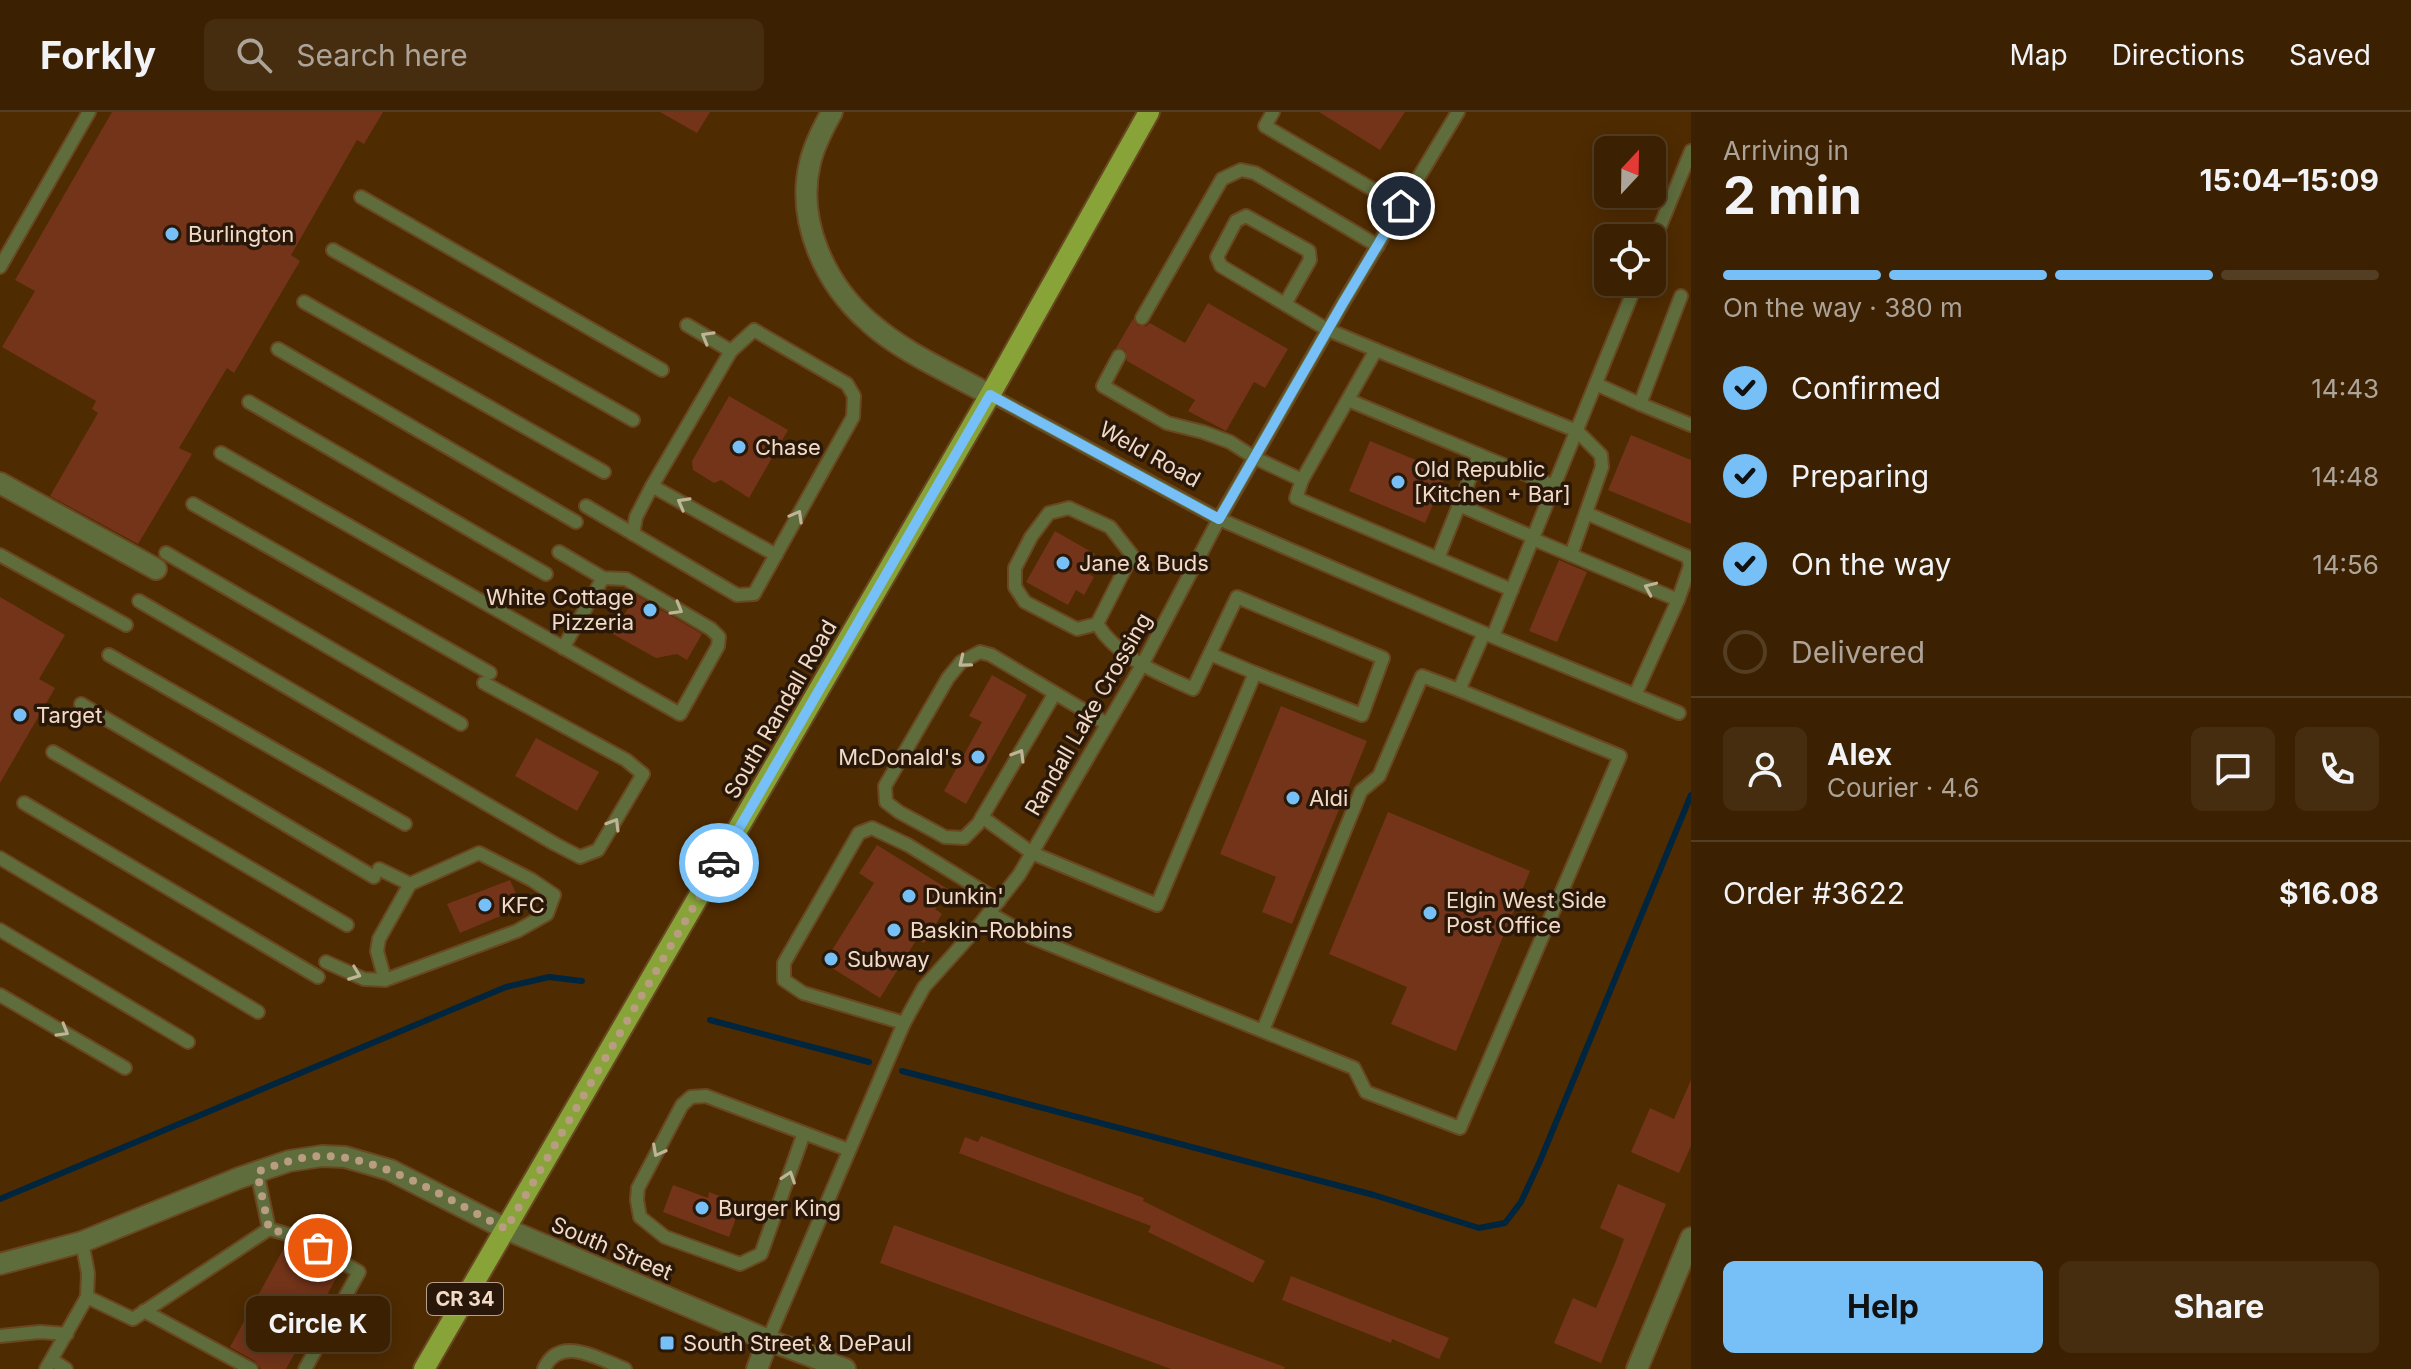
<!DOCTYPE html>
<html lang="en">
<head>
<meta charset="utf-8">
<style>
	:root { --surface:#3b2001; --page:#462d10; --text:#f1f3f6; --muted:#aca399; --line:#543e23; --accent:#76c0f7 }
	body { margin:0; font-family:Inter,sans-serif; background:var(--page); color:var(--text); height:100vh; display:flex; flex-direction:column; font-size:30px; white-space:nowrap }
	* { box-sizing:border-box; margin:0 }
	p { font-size:26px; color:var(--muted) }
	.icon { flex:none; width:44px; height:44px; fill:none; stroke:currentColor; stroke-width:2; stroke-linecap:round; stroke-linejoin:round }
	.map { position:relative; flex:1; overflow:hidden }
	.details { display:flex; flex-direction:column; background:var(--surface); width:720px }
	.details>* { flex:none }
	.needle { width:52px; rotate:22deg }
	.tools { position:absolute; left:1594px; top:24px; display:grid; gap:16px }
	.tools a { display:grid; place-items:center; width:72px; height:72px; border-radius:12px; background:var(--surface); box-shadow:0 4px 20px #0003,0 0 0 2px var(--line); font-size:40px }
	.pin { position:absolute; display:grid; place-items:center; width:68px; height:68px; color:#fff; margin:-34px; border:4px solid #fff; border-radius:50%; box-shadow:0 2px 8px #0007 }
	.courier { position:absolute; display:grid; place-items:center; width:80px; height:80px; margin:-40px; border:6px solid #76c0f7; border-radius:50%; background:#fff; color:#222; box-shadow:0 2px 10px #0007 }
	.bubble { position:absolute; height:56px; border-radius:12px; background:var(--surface); box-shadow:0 4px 20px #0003,0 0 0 2px var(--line); font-size:26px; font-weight:700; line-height:56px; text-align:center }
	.overview em { font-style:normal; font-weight:700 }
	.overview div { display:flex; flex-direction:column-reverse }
	.overview { display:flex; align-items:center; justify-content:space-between; height:136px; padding:0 32px }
	h1 { font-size:52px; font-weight:700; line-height:60px }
	.bar { display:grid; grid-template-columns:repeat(4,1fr); gap:12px 8px; align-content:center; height:96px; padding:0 32px }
	.bar i { height:10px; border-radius:6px; background:var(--line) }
	.bar .selected { background:var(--accent) }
	.bar p { grid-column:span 4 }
	.line { display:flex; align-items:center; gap:20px; padding:0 32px; border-top:2px solid var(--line) }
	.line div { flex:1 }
	.round { display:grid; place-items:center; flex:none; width:84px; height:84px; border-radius:12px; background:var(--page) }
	ol { padding:0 32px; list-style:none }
	li { display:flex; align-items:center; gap:24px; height:88px }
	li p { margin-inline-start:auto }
	li .icon { padding:8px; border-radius:50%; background:var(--accent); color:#111; stroke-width:4 }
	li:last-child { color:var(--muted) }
	li i { width:44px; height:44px; border:4px solid var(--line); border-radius:50% }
	.action { display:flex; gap:16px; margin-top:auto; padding:16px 32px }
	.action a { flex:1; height:92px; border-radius:12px; background:var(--accent); color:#111; font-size:32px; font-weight:700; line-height:92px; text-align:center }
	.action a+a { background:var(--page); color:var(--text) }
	header { display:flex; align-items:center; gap:48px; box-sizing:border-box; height:112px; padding:0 40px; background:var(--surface); border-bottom:2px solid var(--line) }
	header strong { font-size:38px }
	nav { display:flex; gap:44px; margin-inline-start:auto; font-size:28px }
	.search { width:560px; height:72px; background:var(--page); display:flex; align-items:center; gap:20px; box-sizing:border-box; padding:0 28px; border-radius:12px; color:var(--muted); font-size:30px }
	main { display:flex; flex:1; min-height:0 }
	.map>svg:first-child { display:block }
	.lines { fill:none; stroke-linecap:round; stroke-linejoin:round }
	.stream { stroke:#00253e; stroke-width:6 }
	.building { fill:#73341a }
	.service-casing { stroke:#694721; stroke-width:16 }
	.minor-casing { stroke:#694721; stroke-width:24 }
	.tertiary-casing { stroke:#694721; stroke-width:24 }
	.primary-casing { stroke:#694721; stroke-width:24 }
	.service { stroke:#5f6d3d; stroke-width:12 }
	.minor { stroke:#5f6d3d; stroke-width:20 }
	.tertiary { stroke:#5f6d3d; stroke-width:20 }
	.primary { stroke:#88a439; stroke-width:20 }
	.oneway { stroke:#bfb496 }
	.done { stroke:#b99d81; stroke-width:8; stroke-dasharray:0 14.4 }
	.route { stroke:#76c0f7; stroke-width:10 }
	.poi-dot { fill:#76c0f7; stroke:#291809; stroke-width:3 }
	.labels { text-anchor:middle; stroke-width:7; stroke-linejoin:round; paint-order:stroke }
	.shield { fill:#291809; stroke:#b6a08d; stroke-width:2 }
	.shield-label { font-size:20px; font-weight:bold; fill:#f2dac6 }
	.poi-label { font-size:22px; fill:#f2dac6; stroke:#291809; text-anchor:start }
	.street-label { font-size:22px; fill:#f2dac6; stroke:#291809 }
</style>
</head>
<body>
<header>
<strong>Forkly</strong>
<div class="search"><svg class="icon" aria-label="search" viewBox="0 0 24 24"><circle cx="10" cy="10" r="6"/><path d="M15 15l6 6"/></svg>Search here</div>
<nav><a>Map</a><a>Directions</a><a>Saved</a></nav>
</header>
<main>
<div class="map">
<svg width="1691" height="1257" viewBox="0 0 1691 1257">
	<rect width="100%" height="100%" fill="#4f2b01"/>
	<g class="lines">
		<!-- stream -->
		<g class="stream">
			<path d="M710,908L869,950"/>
			<path d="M902,959L1374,1083L1479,1116L1505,1111L1521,1090L1540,1049L1691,683"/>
			<path d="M0,1087L506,875L549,865L582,869"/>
		</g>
	</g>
	<!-- building -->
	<g class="building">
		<path d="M112,0H383L364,32L357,28L291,143L300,149L234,261L227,256L179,336L192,342L138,432L50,384L98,301L92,297L96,289L2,235L35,179L15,168Z"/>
		<path d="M660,0H710L697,21Z"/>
		<path d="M1319,0H1405L1380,38Z"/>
		<path d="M1208,191L1288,237L1265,276L1254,270L1226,319L1188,299L1195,288L1127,249L1126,239L1122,236H1116L1133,207L1138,214H1146L1150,211L1185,231Z"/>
		<path d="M729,284L788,318L749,386L721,368L714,371L693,358L692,349Z"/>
		<path d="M1631,323L1691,348V412L1608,378Z"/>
		<path d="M1370,329L1447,361L1425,411L1349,379Z"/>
		<path d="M1055,419L1095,442L1085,460L1094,465L1084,483L1076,478L1068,493L1026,470Z"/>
		<path d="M1559,448L1587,460L1557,530L1529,519Z"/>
		<path d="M636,483L702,522L687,548L677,542L656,546L613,522Z"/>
		<path d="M0,485L65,523L39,567L55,576L0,671Z"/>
		<path d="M992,563L1027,583L966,692L944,679L982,610L969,604Z"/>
		<path d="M1281,594L1367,629L1292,812L1262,800L1276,765L1220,742Z"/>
		<path d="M536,626L599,660L577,699L515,664Z"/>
		<path d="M1388,700L1530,759L1456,939L1391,912L1407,875L1329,842Z"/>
		<path d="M877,733L948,777L935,797L942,802L924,831L917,827L880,886L824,851L874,771L859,761Z"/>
		<path d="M510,768L522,795L460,821L447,792Z"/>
		<path d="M1691,968V1034L1679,1061L1631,1040L1650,996L1674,1007Z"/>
		<path d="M981,1024L1144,1086L1143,1089L1265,1149L1253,1171L1148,1120L1151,1114L959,1041L965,1025L978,1030Z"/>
		<path d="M1618,1072L1666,1092L1601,1251L1554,1231L1573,1186L1596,1196L1616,1149L1624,1127L1600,1116Z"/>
		<path d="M673,1073L708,1086L709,1080L741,1092L729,1125L663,1100Z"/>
		<path d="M894,1113L1285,1255L1284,1257H1171L880,1151Z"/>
		<path d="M285,1134L338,1163L286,1257H261L255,1249L230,1235Z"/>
		<path d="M1291,1164L1449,1226L1439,1247L1392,1227L1391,1231L1282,1188Z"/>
	</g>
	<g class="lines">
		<defs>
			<g id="service">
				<path d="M1273,0L1265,14L1401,94"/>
				<path d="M361,85L662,258"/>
				<path d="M1652,134L1691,39"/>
				<path d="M333,138L633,308"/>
				<path d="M0,155L89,0"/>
				<path d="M304,190L604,360"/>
				<path d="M1142,206L1222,67L1241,58L1255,61L1378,134"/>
				<path d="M278,237L576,410"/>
				<path d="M1376,238L1577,319L1601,343L1602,355L1571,443"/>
				<path d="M1119,244L1103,274L1167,311L1203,320L1230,330L1255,346L1302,368L1376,238L1328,218L1221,154L1217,145L1236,109L1246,104L1309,139L1310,148L1285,192"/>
				<path d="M1596,272L1640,292L1681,184"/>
				<path d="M990,283L1219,407L1484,521L1679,601"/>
				<path d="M1348,288L1554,374"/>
				<path d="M249,290L546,462"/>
				<path d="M1640,292L1691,313"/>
				<path d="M221,341L680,602L718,534L719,525L711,517L626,467L603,466L559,440"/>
				<path d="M1302,368L1296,386L1512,478"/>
				<path d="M652,374L731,239"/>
				<path d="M193,392L490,561"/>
				<path d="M1459,393L1533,425"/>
				<path d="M586,394L737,483L754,482L853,305L854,284L847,272L754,218L731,239L687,213"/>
				<path d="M1069,396L1110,415L1132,443L1097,512L1077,517L1025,490L1015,475V456L1031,425L1049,401Z"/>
				<path d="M1586,401L1688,445L1690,454L1678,488"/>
				<path d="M633,422L636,405L652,374L776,443"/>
				<path d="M1533,427L1678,488L1635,583"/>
				<path d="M166,441L461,612"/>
				<path d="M0,443L126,513"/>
				<path d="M1438,446L1479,343"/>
				<path d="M139,489L555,732L580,745L598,738L643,662L626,648L484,571"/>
				<path d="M1493,524L1637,170"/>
				<path d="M563,536L603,466"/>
				<path d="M1210,542L1255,561"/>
				<path d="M109,543L405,712"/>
				<path d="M1055,581L978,712L964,726L945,725L899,700L886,690L885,674L948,566L961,550L980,540L991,543L1107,612"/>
				<path d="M81,592L374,765"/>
				<path d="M53,640L347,813"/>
				<path d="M24,691L318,865"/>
				<path d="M982,705L1032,741L1157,793L1255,561L1362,603L1383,546L1237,485L1193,577C1158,561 1118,546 1097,512"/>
				<path d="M0,746L258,900"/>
				<path d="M989,801L1031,825L1354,956L1366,980L1460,1016L1620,644L1459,578L1484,521"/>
				<path d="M0,818L188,930"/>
				<path d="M326,850L364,867L385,868L517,819L547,802L554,783L532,768L479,741L410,772L379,757"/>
				<path d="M385,868L377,839L379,827L410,772"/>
				<path d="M0,883L125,956"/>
				<path d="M904,911L803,881L784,868V851L859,721L872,716L908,733L999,789"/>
				<path d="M1263,918L1361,679L1379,664L1422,564L1459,578"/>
				<path d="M804,1021L761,1142L740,1152L665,1125L640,1105L637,1088L638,1076L682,993L691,985L706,984L849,1038"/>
				<path d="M269,1117L298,1125L359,1160L305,1257"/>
				<path d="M87,1185L133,1207L269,1117L257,1060"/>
				<path d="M144,1199L251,1257"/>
				<path d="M0,1224L40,1220L67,1222"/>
				<path d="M768,1228L904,911L924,875L977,816L1019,763L1142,553L1219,407L1343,191L1458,0"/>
				<path d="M52,1248L66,1257"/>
				<path d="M46,1257L87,1185L88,1161L82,1130"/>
				<path d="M544,1257C559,1222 599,1247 625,1257"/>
			</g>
			<g id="minor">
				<path d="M832,0C823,16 814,33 810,51C796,109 825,172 869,210C902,240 951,261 990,283"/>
				<path d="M0,371L156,457"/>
				<path d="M757,1257L768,1228"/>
				<path d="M1637,1257L1691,1126"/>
			</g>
			<path id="tertiary" d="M0,1152L82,1130L239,1066L289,1049L322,1044L345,1045L390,1058L506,1117L768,1228L845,1257"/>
			<path id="primary" d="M424,1257L990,283L1149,0"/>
		</defs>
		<!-- service casing -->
		<use href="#service" class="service-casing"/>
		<!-- minor casing -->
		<use href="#minor" class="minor-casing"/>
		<!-- tertiary casing -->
		<use href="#tertiary" class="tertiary-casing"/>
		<!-- primary casing -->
		<use href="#primary" class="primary-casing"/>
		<!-- service -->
		<use href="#service" class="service"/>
		<!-- minor -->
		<use href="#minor" class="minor"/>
		<!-- tertiary -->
		<use href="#tertiary" class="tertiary"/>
		<!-- primary -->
		<use href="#primary" class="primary"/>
	</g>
	<!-- one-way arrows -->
	<defs><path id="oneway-chevron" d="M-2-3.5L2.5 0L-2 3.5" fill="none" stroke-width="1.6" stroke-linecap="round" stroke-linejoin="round" transform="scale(2)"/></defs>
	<g class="oneway">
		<use href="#oneway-chevron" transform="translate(707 225) rotate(-150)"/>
		<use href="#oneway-chevron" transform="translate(683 391) rotate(-151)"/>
		<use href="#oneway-chevron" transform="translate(797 404) rotate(-61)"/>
		<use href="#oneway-chevron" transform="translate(1650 476) rotate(-156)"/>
		<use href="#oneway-chevron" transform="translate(677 497) rotate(30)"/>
		<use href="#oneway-chevron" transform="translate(964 550) rotate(141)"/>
		<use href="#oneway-chevron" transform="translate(1019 643) rotate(-59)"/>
		<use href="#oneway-chevron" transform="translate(614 712) rotate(-59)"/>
		<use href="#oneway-chevron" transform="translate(355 862) rotate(21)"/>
		<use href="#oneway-chevron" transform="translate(63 919) rotate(30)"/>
		<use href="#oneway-chevron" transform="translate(658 1039) rotate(118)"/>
		<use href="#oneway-chevron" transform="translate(789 1065) rotate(-71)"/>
	</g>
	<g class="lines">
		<!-- done -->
		<path class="done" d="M318,1136L298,1125L269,1117L257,1060C279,1052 300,1044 323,1044C380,1043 454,1091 506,1117L719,751"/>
		<!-- route -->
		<path class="route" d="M719,751L990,283L1219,407L1343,191L1401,94"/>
	</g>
	<!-- markers -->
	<g class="poi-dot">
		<circle cx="172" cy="122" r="8"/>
		<circle cx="739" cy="335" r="8"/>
		<circle cx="1398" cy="370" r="8"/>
		<circle cx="1063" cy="451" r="8"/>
		<circle cx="650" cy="498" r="8"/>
		<circle cx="20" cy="603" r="8"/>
		<circle cx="978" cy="645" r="8"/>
		<circle cx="1293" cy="686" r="8"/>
		<circle cx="909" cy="784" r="8"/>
		<circle cx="485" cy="793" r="8"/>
		<circle cx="1430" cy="801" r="8"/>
		<circle cx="894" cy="818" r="8"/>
		<circle cx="831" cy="847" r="8"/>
		<circle cx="702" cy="1096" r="8"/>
		<rect x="659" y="1223" width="16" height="16" rx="4"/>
	</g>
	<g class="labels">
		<!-- shield labels -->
		<rect class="shield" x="427" y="1171" width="76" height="32" rx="6"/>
		<g class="shield-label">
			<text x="465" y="1194">CR 34</text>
		</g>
		<!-- poi labels -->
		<g class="poi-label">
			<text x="188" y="130">Burlington</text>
			<text x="755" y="343">Chase</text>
			<text x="1414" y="365">Old Republic<tspan x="1414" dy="25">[Kitchen + Bar]</tspan></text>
			<text x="1079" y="459">Jane &amp; Buds</text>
			<text x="634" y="493" text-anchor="end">White Cottage<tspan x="634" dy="25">Pizzeria</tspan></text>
			<text x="36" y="611">Target</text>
			<text x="962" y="653" text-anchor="end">McDonald's</text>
			<text x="1309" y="694">Aldi</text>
			<text x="925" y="792">Dunkin'</text>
			<text x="1446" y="796">Elgin West Side<tspan x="1446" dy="25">Post Office</tspan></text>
			<text x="501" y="801">KFC</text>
			<text x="910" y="826">Baskin-Robbins</text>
			<text x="847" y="855">Subway</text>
			<text x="718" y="1104">Burger King</text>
			<text x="683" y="1239">South Street &amp; DePaul</text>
		</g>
		<!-- street labels -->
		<g class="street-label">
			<text transform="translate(1150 342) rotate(29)" y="8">Weld Road</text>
			<text transform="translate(780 597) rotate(-60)" y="8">South Randall Road</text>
			<text transform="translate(1088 602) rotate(-60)" y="8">Randall Lake Crossing</text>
			<text transform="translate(612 1136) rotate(23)" y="8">South Street</text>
		</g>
	</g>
</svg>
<div class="tools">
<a><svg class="needle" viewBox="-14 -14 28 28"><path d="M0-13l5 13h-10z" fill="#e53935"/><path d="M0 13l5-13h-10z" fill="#aca399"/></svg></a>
<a><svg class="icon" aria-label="locate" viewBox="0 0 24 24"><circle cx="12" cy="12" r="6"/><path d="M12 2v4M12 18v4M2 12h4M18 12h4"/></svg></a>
</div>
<div class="pin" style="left:318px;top:1136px;background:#ea580c"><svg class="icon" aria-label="bag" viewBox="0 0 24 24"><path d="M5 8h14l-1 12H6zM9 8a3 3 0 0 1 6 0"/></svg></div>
<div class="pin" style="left:1401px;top:94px;background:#1f2937"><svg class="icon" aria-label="home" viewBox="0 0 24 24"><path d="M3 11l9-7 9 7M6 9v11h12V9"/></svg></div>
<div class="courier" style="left:719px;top:751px"><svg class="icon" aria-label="car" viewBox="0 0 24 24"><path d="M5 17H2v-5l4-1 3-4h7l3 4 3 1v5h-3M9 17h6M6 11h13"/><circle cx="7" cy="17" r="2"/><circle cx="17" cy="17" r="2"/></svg></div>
<div class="bubble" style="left:246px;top:1184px;width:144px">Circle K</div>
</div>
<section class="details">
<div class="overview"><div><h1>2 min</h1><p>Arriving in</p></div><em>15:04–15:09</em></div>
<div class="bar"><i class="selected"></i><i class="selected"></i><i class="selected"></i><i></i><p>On the way · 380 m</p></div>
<ol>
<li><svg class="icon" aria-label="check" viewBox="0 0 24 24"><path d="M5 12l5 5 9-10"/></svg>Confirmed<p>14:43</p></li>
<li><svg class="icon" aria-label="check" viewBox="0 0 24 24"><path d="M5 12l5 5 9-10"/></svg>Preparing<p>14:48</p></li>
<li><svg class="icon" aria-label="check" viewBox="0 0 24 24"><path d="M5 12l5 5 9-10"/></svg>On the way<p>14:56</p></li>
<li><i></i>Delivered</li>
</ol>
<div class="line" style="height:144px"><a class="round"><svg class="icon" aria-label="person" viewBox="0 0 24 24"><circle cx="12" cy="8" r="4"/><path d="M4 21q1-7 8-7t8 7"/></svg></a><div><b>Alex</b><p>Courier · 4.6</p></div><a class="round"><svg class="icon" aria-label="chat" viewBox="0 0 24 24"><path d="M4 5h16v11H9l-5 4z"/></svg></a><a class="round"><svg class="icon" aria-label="phone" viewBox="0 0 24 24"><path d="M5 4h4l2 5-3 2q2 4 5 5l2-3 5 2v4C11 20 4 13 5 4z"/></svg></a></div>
<div class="line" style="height:104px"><div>Order #3622</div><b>$16.08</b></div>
<div class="action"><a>Help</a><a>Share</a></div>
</section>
</main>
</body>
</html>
